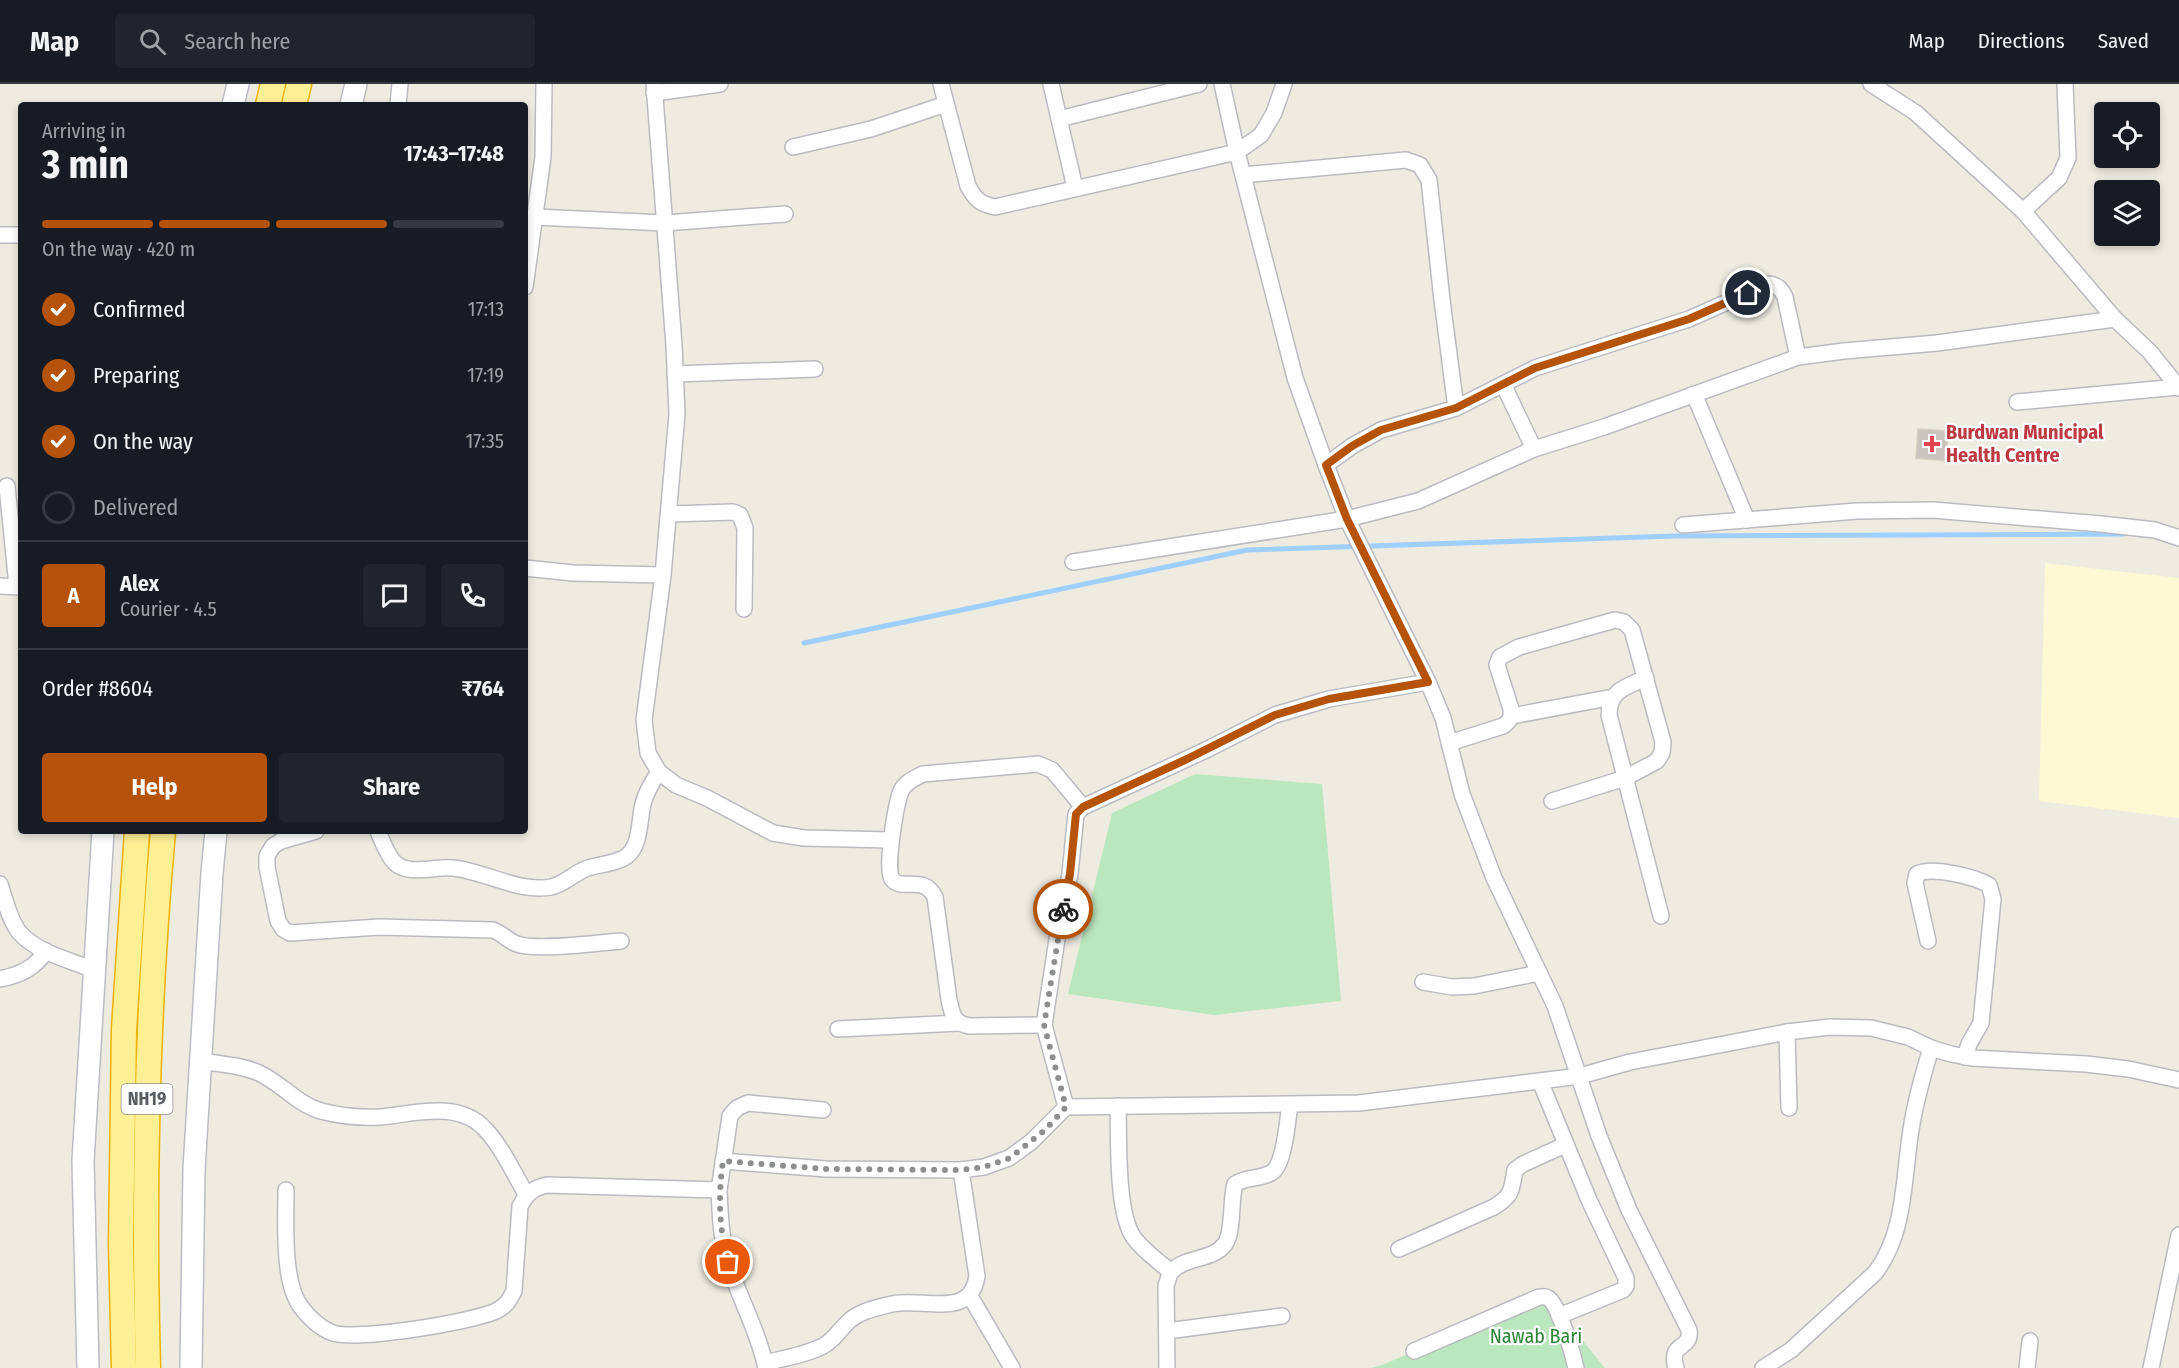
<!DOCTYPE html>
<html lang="en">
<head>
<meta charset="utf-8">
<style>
	:root { --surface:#171b24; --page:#20242c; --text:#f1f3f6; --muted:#9ea1a6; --line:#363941; --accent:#b45309 }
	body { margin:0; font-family:"Fira Sans Condensed",sans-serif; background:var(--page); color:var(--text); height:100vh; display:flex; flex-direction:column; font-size:22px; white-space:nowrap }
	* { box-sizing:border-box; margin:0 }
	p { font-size:20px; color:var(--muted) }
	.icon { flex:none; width:33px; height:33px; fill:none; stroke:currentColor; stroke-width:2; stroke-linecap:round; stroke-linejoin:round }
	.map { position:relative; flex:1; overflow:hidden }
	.drawer { position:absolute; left:18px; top:18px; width:510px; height:732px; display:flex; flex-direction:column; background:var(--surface); border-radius:6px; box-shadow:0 3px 9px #0003 }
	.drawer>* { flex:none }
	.tools { position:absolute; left:2094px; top:18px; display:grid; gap:12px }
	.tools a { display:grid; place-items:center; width:66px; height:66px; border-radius:6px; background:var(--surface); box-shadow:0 3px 9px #0003; font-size:30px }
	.pin { position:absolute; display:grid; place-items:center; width:51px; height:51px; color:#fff; margin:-26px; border:3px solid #fff; border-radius:50%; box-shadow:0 2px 6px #0007 }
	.courier { position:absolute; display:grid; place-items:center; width:60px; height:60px; margin:-30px; border:4px solid #b45309; border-radius:50%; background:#fff; color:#222; box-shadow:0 2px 8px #0007 }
	.head em { font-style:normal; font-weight:700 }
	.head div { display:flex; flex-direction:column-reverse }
	.head { display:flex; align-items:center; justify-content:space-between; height:102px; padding:0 24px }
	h1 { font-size:39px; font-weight:700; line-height:45px }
	.bar { display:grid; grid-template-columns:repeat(4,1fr); gap:9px 6px; align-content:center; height:72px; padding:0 24px }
	.bar i { height:8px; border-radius:4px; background:var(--line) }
	.bar .on { background:var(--accent) }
	.bar p { grid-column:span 4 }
	.line { display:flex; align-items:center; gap:15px; padding:0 24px; border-top:2px solid var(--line) }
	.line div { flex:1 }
	.round { display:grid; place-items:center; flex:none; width:63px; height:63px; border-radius:6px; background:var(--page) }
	ol { padding:0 24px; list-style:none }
	li { display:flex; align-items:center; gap:18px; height:66px }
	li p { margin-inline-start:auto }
	li .icon { padding:6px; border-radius:50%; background:var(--accent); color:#fff; stroke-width:4 }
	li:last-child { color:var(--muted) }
	li i { width:33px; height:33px; border:3px solid var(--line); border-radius:50% }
	.primary-button { display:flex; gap:12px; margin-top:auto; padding:12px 24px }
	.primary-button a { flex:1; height:69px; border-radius:6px; background:var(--accent); color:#fff; font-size:24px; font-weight:700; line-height:69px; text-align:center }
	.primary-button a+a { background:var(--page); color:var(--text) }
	header { display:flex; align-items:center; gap:36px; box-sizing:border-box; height:84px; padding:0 30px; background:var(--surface); border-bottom:2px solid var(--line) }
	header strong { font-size:28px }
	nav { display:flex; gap:33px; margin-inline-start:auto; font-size:21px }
	.search { width:420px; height:54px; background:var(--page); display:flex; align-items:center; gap:15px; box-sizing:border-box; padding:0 21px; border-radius:6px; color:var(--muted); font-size:22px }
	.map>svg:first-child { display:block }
	.commercial { fill:#fff8d4 }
	.green { fill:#bbe7be }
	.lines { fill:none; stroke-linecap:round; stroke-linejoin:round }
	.stream { stroke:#9fcfff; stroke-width:5 }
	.building { fill:#c9c5be; stroke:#d3cebf; stroke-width:1.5 }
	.minor-casing { stroke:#b9bbc1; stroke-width:18 }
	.secondary-casing { stroke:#babdc4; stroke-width:24 }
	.trunk-casing { stroke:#eeb300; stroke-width:27 }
	.minor { stroke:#fff; stroke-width:15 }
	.secondary { stroke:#fff; stroke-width:21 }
	.trunk { stroke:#ffef95; stroke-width:24 }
	.done { stroke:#8d8f8f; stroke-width:6; stroke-dasharray:0 10.8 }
	.route { stroke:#b45309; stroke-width:8 }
	.health-dot { fill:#e0444e; stroke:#fff; stroke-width:2 }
	.labels { text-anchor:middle; stroke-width:4.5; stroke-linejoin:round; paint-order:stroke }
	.shield { fill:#fff; stroke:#8b8e92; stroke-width:1.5 }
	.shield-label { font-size:18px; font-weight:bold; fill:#595d63 }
	.health-label { font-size:20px; font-weight:bold; fill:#be3a42; stroke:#fff; text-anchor:start }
	.park-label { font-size:20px; fill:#2e8638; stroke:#fff }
</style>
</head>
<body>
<header>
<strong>Map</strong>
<div class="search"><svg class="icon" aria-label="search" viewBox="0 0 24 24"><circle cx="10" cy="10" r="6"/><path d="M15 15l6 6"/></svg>Search here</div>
<nav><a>Map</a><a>Directions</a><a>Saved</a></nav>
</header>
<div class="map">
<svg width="2179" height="1284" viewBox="0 0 2179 1284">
	<rect width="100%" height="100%" fill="#eeece1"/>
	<!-- commercial -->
	<path class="commercial" d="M2045,479L2179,494V734L2039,717Z"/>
	<!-- green -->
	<g class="green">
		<path d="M1195,690L1322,700L1341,917L1214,931L1068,910L1112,729Z"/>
		<path d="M1546,1212L1605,1284H1371L1382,1281Z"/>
	</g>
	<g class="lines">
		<!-- stream -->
		<path class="stream" d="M804,559L1247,466L1675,452L2124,450"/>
	</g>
	<!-- building -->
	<path class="building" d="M1918,345L1948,347L1946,377L1916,374Z"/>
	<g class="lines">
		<defs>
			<g id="minor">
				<path d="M654,0L674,261L677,330L663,491L644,636L648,669L659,688L676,701L707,714L773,749L804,754L891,756"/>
				<path d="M941,0L968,102C975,115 980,120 995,123L1237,68L1261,51L1274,29L1284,0"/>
				<path d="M1051,0L1075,104"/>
				<path d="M1222,0L1237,68L1295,294L1326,381L1347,435L1428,598L1443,634L1462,710L1494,794L1555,922L1599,1052L1629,1126L1689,1246C1692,1267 1668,1257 1676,1284"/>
				<path d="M1871,0L1916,29L2023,127L2115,235L2150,268L2179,304"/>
				<path d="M654,9L720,0"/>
				<path d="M398,21L400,0"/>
				<path d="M1059,35L1199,0"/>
				<path d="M793,63L871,45L946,20"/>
				<path d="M1243,91L1406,76L1420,81L1429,96L1442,216L1456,324"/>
				<path d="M2023,127L2059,94L2068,74L2065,0"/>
				<path d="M535,133L665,139L785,130"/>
				<path d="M0,151H21"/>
				<path d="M525,203L543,73L544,0"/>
				<path d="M675,290L815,285"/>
				<path d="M1503,300L1534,365"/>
				<path d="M1694,310L1747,436"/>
				<path d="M2017,318L2178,303"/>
				<path d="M1326,381L1352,362L1381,346L1456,324L1535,284L1689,235L1768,200C1778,201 1781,205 1785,213L1798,273"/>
				<path d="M7,402L17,502"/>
				<path d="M669,430L733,428L740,431L745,444L744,525"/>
				<path d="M1683,441L1857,427L1933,426L2101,440L2155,446L2179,454"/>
				<path d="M1073,478L1347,435L1418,417L1534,365L1604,343L1798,273L1844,267L1937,259L2115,235"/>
				<path d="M525,484L573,489L663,491"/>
				<path d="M0,502L21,503"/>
				<path d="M1646,594C1626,603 1609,606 1609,631L1661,832"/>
				<path d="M1512,632L1613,613"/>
				<path d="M1449,659L1503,642C1510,637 1512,634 1511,625L1497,581L1500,573L1519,563L1615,536L1624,538L1632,546L1663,658L1662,669L1657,677L1625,694L1552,717"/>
				<path d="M316,747L281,757L273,762L267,772V783L278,837L283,845L290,849L379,843L493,846C502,849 508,857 517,860C537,867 597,859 621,857"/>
				<path d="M378,747C382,757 387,771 395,779C409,792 436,782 453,784C485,787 518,809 551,803C565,800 575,788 588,784C600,780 616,780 627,772C641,761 639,736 643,720C646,708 652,698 659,688"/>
				<path d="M0,800C5,815 9,835 19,848C37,869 70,876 94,886"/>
				<path d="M1928,857L1915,799L1917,790C1932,782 1975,793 1989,801L1993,815L1981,939L1969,960L1965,973"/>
				<path d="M0,895C20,891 35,884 46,867"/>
				<path d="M1423,898L1452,903L1474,902L1539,889"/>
				<path d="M1044,941L969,942C952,938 953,931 949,916L935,813C924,790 901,808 892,795C885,783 896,720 901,707C905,698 915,694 923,690L1038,680L1052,686L1083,723"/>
				<path d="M838,945L959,939"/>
				<path d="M1787,948L1789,1024"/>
				<path d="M200,977C219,980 242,981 259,989C281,999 297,1020 321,1027C340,1032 360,1034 380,1033C414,1030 458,1016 485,1045C502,1063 513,1088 526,1110"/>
				<path d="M1540,997L1589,1116L1626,1194V1202L1623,1206L1559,1232"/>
				<path d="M1118,1022C1119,1054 1116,1129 1134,1154C1144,1167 1158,1177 1171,1188"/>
				<path d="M1066,1023L1044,941L1059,842L1070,790L1076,730L1083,723L1206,666L1275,631L1329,615L1428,598"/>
				<path d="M723,1077L826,1085L961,1086L984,1083L1009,1074L1031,1058L1066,1023L1359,1019L1580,992L1630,978L1787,948L1830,943L1871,944L1908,953L1931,964L1951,970L1972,974L2086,980L2128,985L2179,996"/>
				<path d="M286,1106C286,1137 282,1198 301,1223C308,1233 321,1245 333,1249C357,1257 472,1238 496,1227C506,1222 509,1217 514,1207L520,1122C527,1109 533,1104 547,1101L719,1106L730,1032L737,1024L748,1019L823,1026"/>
				<path d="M719,1106C720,1129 721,1153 727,1175C738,1212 758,1246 766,1284"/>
				<path d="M1399,1165L1494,1123C1513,1111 1511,1107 1515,1086L1523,1080L1565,1061"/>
				<path d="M970,1212L1012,1284"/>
				<path d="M1167,1247L1282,1232"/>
				<path d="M1414,1267L1539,1213C1543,1213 1545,1212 1548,1214C1559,1220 1573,1271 1576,1284"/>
				<path d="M765,1279C784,1274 806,1271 823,1262C833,1257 838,1248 846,1240C858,1227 876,1224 892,1220C923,1213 971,1236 977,1192L961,1086"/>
				<path d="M1167,1284L1166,1201C1168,1197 1169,1191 1171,1188C1185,1172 1213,1177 1225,1160C1234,1147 1230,1116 1235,1100C1246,1093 1260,1095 1271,1089C1285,1081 1287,1037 1290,1021"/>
				<path d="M1763,1284L1791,1266L1875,1189C1906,1149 1903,1094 1911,1046C1915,1018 1923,991 1931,964"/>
				<path d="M2027,1284L2030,1257"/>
				<path d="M2151,1284L2179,1151"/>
			</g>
			<g id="secondary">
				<path d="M233,21L238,0"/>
				<path d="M351,21L356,0"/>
				<path d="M88,1284L83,1077L103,747"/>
				<path d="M191,1284L194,1086L212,789L216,747"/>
			</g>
			<g id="trunk">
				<path d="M268,21L273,0"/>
				<path d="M294,21L299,0"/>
				<path d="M124,1284L121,1161L124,945L137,747"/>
				<path d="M148,1284C143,1105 147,926 163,747"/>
			</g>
		</defs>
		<!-- minor casing -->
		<use href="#minor" class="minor-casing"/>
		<!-- secondary casing -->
		<use href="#secondary" class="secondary-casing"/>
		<!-- trunk casing -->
		<use href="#trunk" class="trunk-casing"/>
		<!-- minor -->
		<use href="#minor" class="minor"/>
		<!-- secondary -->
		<use href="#secondary" class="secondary"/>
		<!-- trunk -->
		<use href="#trunk" class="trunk"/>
	</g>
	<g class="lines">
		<!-- done -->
		<path class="done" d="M728,1178C719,1144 718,1112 723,1077L826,1085L961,1086L984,1083L1010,1074L1045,1046L1066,1023L1044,941L1063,825"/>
		<!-- route -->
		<path class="route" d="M1063,825L1070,790L1076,730L1083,723L1187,675L1275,631L1329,615L1428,598L1347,435L1326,381L1352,362L1381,346L1456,324L1535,284L1689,235L1748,209"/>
	</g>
	<!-- markers -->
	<path class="health-dot" d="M1929 351h6v6h6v6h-6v6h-6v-6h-6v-6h6z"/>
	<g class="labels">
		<!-- shield labels -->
		<rect class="shield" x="121.5" y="1000" width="51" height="30" rx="4.5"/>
		<g class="shield-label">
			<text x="147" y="1021">NH19</text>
		</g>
		<!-- health labels -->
		<g class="health-label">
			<text x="1946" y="355">Burdwan Municipal<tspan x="1946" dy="23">Health Centre</tspan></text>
		</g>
		<!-- park labels -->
		<g class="park-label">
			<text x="1536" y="1259">Nawab Bari</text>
		</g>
	</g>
</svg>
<div class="tools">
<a><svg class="icon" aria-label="locate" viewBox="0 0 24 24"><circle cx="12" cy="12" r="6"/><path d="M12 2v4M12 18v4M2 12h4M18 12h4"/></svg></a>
<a><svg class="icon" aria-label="layers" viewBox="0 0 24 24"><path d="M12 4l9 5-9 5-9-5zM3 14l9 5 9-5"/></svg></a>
</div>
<div class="pin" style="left:728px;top:1178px;background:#ea580c"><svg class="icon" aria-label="bag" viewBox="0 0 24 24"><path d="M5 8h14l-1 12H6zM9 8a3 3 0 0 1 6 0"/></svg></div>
<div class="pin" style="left:1748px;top:209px;background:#1f2937"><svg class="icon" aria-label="home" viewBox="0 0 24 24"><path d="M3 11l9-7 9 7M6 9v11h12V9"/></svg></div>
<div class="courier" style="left:1063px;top:825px"><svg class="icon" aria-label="bike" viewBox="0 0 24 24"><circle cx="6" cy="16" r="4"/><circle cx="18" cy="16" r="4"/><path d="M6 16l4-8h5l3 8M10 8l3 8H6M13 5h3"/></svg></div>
<section class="drawer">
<div class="head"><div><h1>3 min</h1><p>Arriving in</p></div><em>17:43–17:48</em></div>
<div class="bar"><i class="on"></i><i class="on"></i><i class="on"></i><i></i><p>On the way · 420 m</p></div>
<ol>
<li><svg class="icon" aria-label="check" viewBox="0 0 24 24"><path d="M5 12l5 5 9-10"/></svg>Confirmed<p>17:13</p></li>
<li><svg class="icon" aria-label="check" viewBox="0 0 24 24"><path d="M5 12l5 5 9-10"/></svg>Preparing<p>17:19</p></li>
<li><svg class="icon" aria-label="check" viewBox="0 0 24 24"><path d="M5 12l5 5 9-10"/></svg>On the way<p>17:35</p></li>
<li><i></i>Delivered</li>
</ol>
<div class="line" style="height:108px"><b class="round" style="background:var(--accent);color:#fff">A</b><div><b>Alex</b><p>Courier · 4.5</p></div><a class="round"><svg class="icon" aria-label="chat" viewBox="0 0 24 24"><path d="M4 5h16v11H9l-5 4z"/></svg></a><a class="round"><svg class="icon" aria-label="phone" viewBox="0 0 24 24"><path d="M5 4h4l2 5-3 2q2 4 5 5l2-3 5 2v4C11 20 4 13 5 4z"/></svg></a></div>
<div class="line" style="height:78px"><div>Order #8604</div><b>₹764</b></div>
<div class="primary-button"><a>Help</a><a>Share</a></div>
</section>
</div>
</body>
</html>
